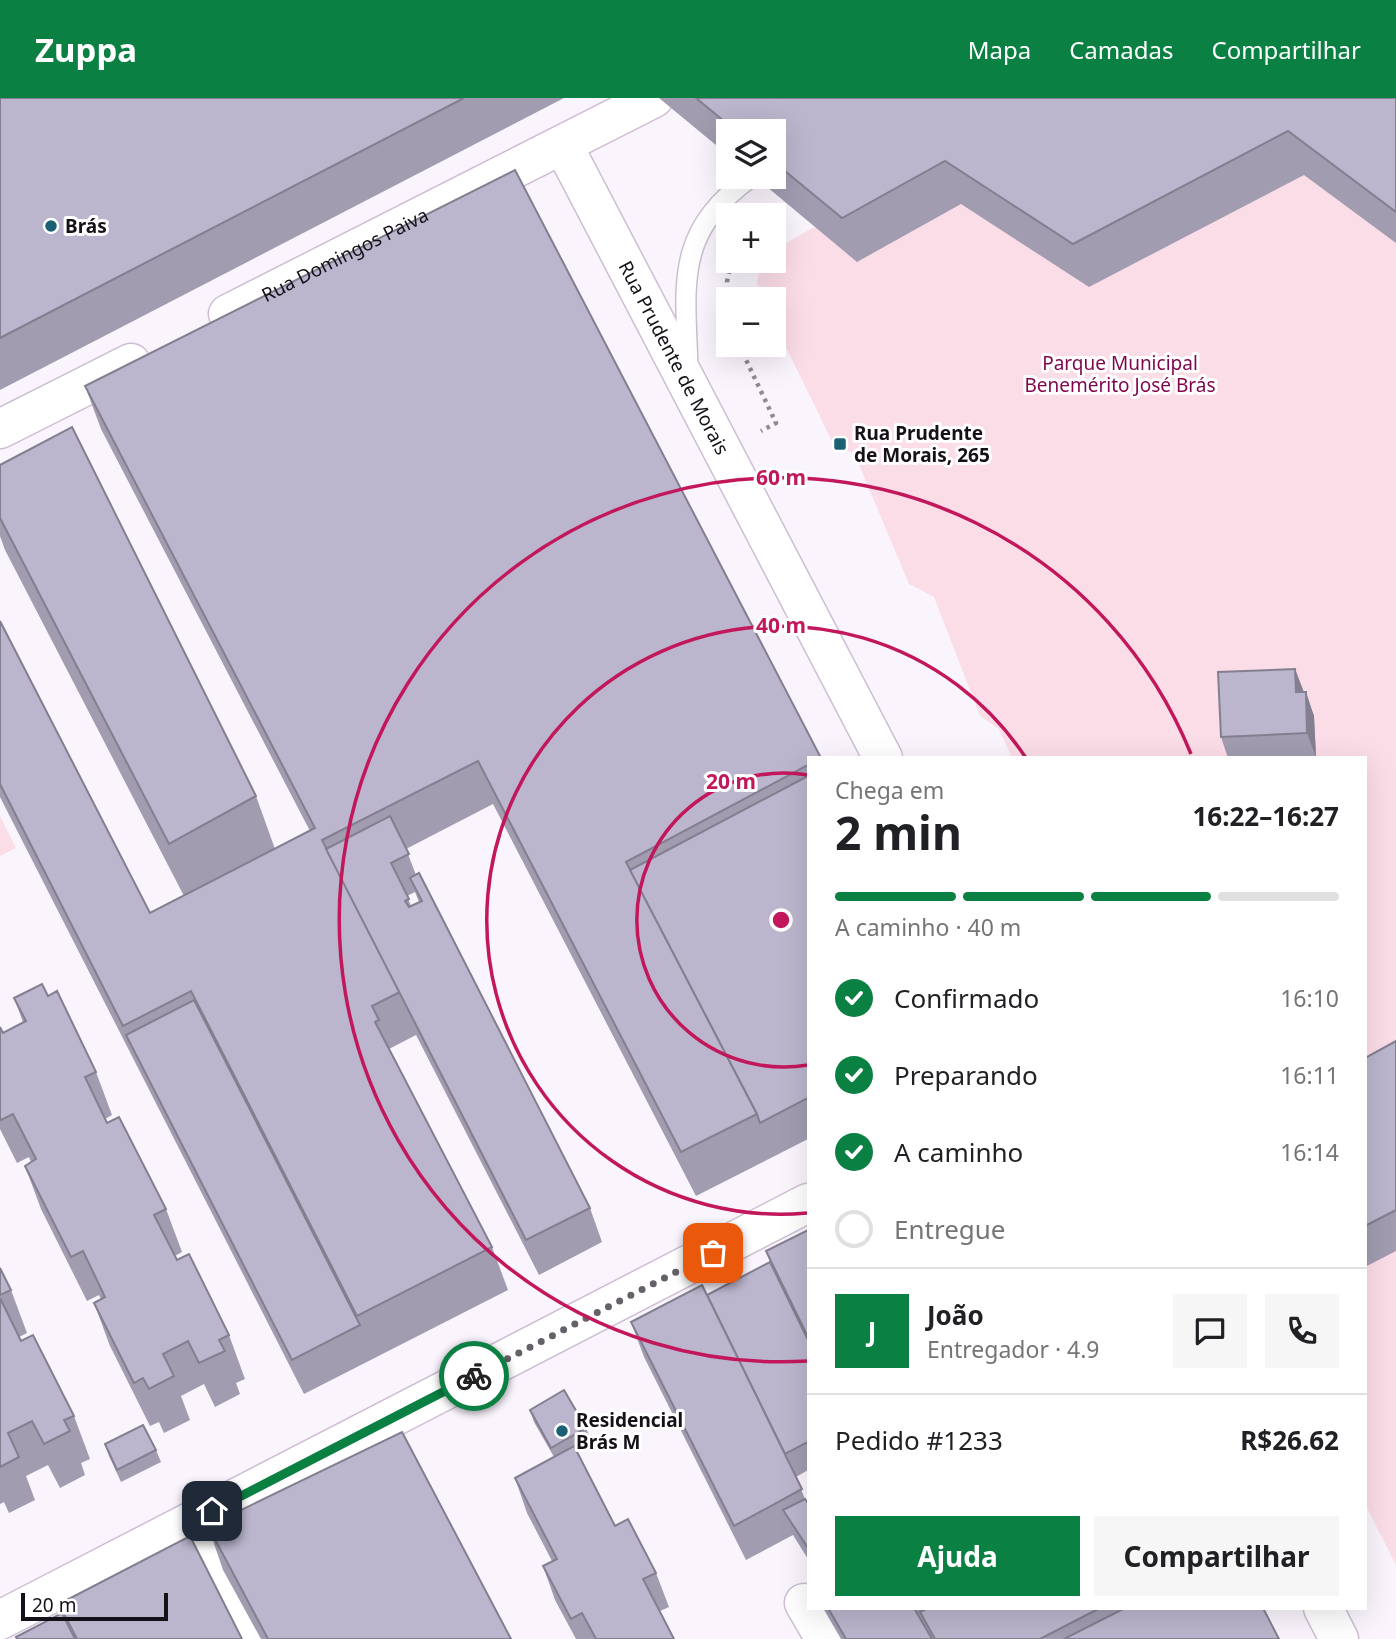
<!DOCTYPE html>
<html lang="pt">
<head>
<meta charset="utf-8">
<style>
	:root { --surface:#fff; --page:#f6f6f6; --text:#202124; --muted:#757577; --line:#e0e0e0; --accent:#0b8043 }
	body { margin:0; font-family:"Noto Sans",sans-serif; background:var(--page); color:var(--text); height:100vh; display:flex; flex-direction:column; font-size:26px; white-space:nowrap }
	* { box-sizing:border-box; margin:0 }
	p { font-size:23px; color:var(--muted) }
	.icon { flex:none; width:38px; height:38px; fill:none; stroke:currentColor; stroke-width:2; stroke-linecap:round; stroke-linejoin:round }
	.map { position:relative; flex:1; overflow:hidden }
	.sheet { position:absolute; left:807px; top:658px; width:560px; height:854px; display:flex; flex-direction:column; background:var(--surface); border-radius:0px; box-shadow:0 7px 28px #0002 }
	.sheet>* { flex:none }
	.fabs { position:absolute; left:716px; top:21px; display:grid; gap:14px }
	.fabs a { display:grid; place-items:center; width:70px; height:70px; border-radius:0px; background:var(--surface); box-shadow:0 7px 28px #0002; font-size:35px }
	.scale { position:absolute; left:21px; bottom:18px; width:147px; box-sizing:border-box; padding-left:7px; border:4px solid #161118; border-top:0; font-size:19px; line-height:24px; white-space:nowrap; color:#161118; -webkit-text-stroke:5px #fff; paint-order:stroke }
	.pin { position:absolute; display:grid; place-items:center; width:60px; height:60px; color:#fff; margin:-30px; border-radius:14px; box-shadow:0 4px 10px #0006 }
	.courier { position:absolute; display:grid; place-items:center; width:70px; height:70px; margin:-35px; border:5px solid #0b8043; border-radius:50%; background:#fff; color:#222; box-shadow:0 2px 9px #0007 }
	.overview em { font-style:normal; font-weight:700 }
	.overview div { display:flex; flex-direction:column-reverse }
	.overview { display:flex; align-items:center; justify-content:space-between; height:119px; padding:0 28px }
	h1 { font-size:46px; font-weight:700; line-height:52px }
	.bar { display:grid; grid-template-columns:repeat(4,1fr); gap:10px 7px; align-content:center; height:84px; padding:0 28px }
	.bar i { height:9px; border-radius:5px; background:var(--line) }
	.bar .active { background:var(--accent) }
	.bar p { grid-column:span 4 }
	.line { display:flex; align-items:center; gap:18px; padding:0 28px; border-top:2px solid var(--line) }
	.line div { flex:1 }
	.round { display:grid; place-items:center; flex:none; width:74px; height:74px; border-radius:0px; background:var(--page) }
	ol { padding:0 28px; list-style:none }
	li { display:flex; align-items:center; gap:21px; height:77px }
	li p { margin-inline-start:auto }
	li .icon { padding:7px; border-radius:50%; background:var(--accent); color:#fff; stroke-width:4 }
	li:last-child { color:var(--muted) }
	li i { width:38px; height:38px; border:4px solid var(--line); border-radius:50% }
	.action { display:flex; gap:14px; margin-top:auto; padding:14px 28px }
	.action a { flex:1; height:80px; border-radius:0px; background:var(--accent); color:#fff; font-size:28px; font-weight:700; line-height:80px; text-align:center }
	.action a+a { background:var(--page); color:var(--text) }
	header { display:flex; align-items:center; gap:42px; box-sizing:border-box; height:98px; padding:0 35px; background:var(--accent); color:#fff }
	header strong { font-size:33px }
	nav { display:flex; gap:38px; margin-inline-start:auto; font-size:24px }
	.map>svg:first-child { display:block }
	.green { fill:#fbdde8 }
	.lines { fill:none; stroke-linecap:round; stroke-linejoin:round }
	.lane-casing { stroke:#cdbed4; stroke-width:22 }
	.street-casing { stroke:#cdbed4; stroke-width:41 }
	.secondary-casing { stroke:#cdbed4; stroke-width:41 }
	.path { stroke:#8f8992; stroke-width:4.5; stroke-dasharray:3.5 5; stroke-linecap:butt }
	.lane { stroke:#fff; stroke-width:19 }
	.street { stroke:#fff; stroke-width:38 }
	.secondary { stroke:#fff; stroke-width:38 }
	.wall { fill:#a19cb0; fill-rule:evenodd }
	.shaded-wall { fill:#837f90 }
	.building { fill:#bbb5cd; stroke:#837f90; stroke-width:2 }
	.done { stroke:#666068; stroke-width:7; stroke-dasharray:0 12.6 }
	.route { stroke:#0b8043; stroke-width:9 }
	.ring { fill:none; stroke:#c2185b; stroke-width:3.5 }
	.poi-dot { fill:#1c6073; stroke:#fff; stroke-width:2.5 }
	.labels { text-anchor:middle; stroke-width:6; stroke-linejoin:round; paint-order:stroke }
	.poi-label { font-size:19px; font-weight:bold; fill:#161118; stroke:#fff; text-anchor:start }
	.street-label { font-size:19px; fill:#161118; stroke:#fff }
	.park-label { font-size:19px; fill:#7f054c; stroke:#fff }
	.centre { fill:#c2185b; stroke:#fff; stroke-width:3.5 }
	.ring-label { font-size:21px; text-anchor:middle; font-weight:bold; fill:#c2185b; stroke:#fff; stroke-width:6; stroke-linejoin:round; paint-order:stroke }
</style>
</head>
<body>
<header>
<strong>Zuppa</strong>
<nav><a>Mapa</a><a>Camadas</a><a>Compartilhar</a></nav>
</header>
<div class="map">
<svg width="1396" height="1541" viewBox="0 0 1396 1541">
	<rect width="100%" height="100%" fill="#faf4fd"/>
	<!-- green -->
	<g class="green">
		<path d="M1396,0V1467L1365,1406V660H1012L999,631L980,618L934,499L909,486L854,355L834,347L774,225V201H762L757,184L762,163H774V152L809,132L869,107Z"/>
		<path d="M0,718L16,750L0,758Z"/>
	</g>
	<g class="lines">
		<defs>
			<path id="lane" d="M688,269C685,183 675,134 751,79"/>
			<g id="street">
				<path id="s1" d="M563,47L883,660"/>
				<path d="M188,1426L250,1541"/>
				<path d="M804,1505L825,1541"/>
				<path d="M1323,1510L1339,1541"/>
				<path d="M0,1522L808,1105"/>
			</g>
			<g id="secondary">
				<path id="s2" d="M228,216L654,0"/>
				<path d="M0,331L131,265"/>
			</g>
		</defs>
		<!-- lane casing -->
		<use href="#lane" class="lane-casing"/>
		<!-- street casing -->
		<use href="#street" class="street-casing"/>
		<!-- secondary casing -->
		<use href="#secondary" class="secondary-casing"/>
		<!-- path -->
		<g class="path">
			<path d="M729,201L727,184L731,163"/>
			<path d="M739,247L776,325L761,333"/>
		</g>
		<!-- lane -->
		<use href="#lane" class="lane"/>
		<!-- street -->
		<use href="#street" class="street"/>
		<!-- secondary -->
		<use href="#secondary" class="secondary"/>
	</g>
	<!-- wall -->
	<g class="wall">
		<path d="M0,0H564L0,292Z"/>
		<path d="M659,0H1396V145L1304,77L1089,189L961,106L857,164L755,79H774V33H728V57Z"/>
		<path d="M85,288L808,660V1041L696,1098L493,706L406,751L416,777L590,1110L602,1144L539,1177L416,937L389,951L492,1149L508,1192L304,1296L0,699V523L150,815L184,798L5,452L0,438V367L256,698L275,751L310,733L101,331ZM415,794L419,804L411,808L407,798Z"/>
		<path d="M1295,571L1304,594L1314,618L1316,659L1228,660L1221,639Z"/>
		<path d="M48,898L96,974L112,1017L105,1021L166,1111L182,1154L175,1158L229,1237L245,1281L236,1285L240,1296L215,1309L204,1286L181,1298L190,1322L164,1335L159,1324L150,1328L110,1248L94,1205L101,1201L99,1197L87,1203L41,1111L25,1068L31,1064L29,1059L17,1065L0,1031V929L3,935L23,924L14,900Z"/>
		<path d="M1396,943V1153L1365,1169V960Z"/>
		<path d="M808,1132V1372L796,1379L805,1401L808,1405V1461L793,1437L746,1462L644,1259L631,1224L707,1197L770,1164L766,1153Z"/>
		<path d="M0,1170L11,1192L27,1235L19,1239L74,1318L90,1361L81,1365L85,1377L60,1390L48,1367L26,1378L35,1402L9,1415L4,1404L0,1406Z"/>
		<path d="M530,1312L586,1330L591,1342L575,1351L615,1428L656,1475L669,1509L660,1513L674,1541H576L555,1502L543,1468L552,1463L527,1415L515,1380L554,1359L534,1324Z"/>
		<path d="M105,1346L156,1352L161,1364L121,1384L109,1358Z"/>
		<path d="M208,1428L511,1541H261L223,1472Z"/>
		<path d="M823,1510H1263L1279,1541H841Z"/>
	</g>
	<!-- shaded-wall -->
	<g class="shaded-wall">
		<path d="M1295,571L1304,595L1296,594Z"/>
		<path d="M1306,594L1314,618L1316,659L1307,635Z"/>
	</g>
	<!-- building -->
	<g class="building">
		<path d="M0,0H464L0,240Z"/>
		<path d="M696,0H1396V114L1288,33L1073,146L945,63L842,120L774,64V33H736Z"/>
		<path d="M515,72L821,660H808V667L626,764L757,1016L681,1054L478,663L322,742L400,894L372,908L379,922L375,924L492,1149L357,1218L191,893L123,928L0,686V523L150,815L315,730L85,288Z"/>
		<path d="M72,329L256,698L169,746L0,420V367Z"/>
		<path d="M1295,571L1296,594H1306L1307,635L1221,639L1218,574Z"/>
		<path d="M808,678V1000L760,1025L757,1016L630,772Z"/>
		<path d="M390,718L409,756L391,765L409,801L405,803L409,809L422,803L410,780L419,775L590,1110L526,1142L326,751Z"/>
		<path d="M42,886L48,898L57,893L96,974L85,979L107,1025L119,1019L166,1111L154,1117L177,1162L189,1156L229,1237L219,1242L225,1253L199,1265L188,1243L163,1256L174,1278L149,1291L143,1280L134,1285L94,1205L105,1199L83,1153L71,1159L25,1068L36,1061L13,1016L1,1022L0,1020V929L3,935L26,923L14,900Z"/>
		<path d="M194,902L360,1227L292,1262L126,937Z"/>
		<path d="M1396,943V1112L1365,1128V960Z"/>
		<path d="M808,1132V1239L766,1153Z"/>
		<path d="M770,1164L808,1242V1344L785,1356L707,1197Z"/>
		<path d="M0,1170L11,1192L0,1197Z"/>
		<path d="M702,1187L802,1391L734,1428L631,1224Z"/>
		<path d="M0,1200L21,1243L33,1237L74,1318L64,1322L70,1333L44,1346L32,1323L8,1335L19,1359L0,1369Z"/>
		<path d="M564,1292L586,1330L551,1350L530,1312Z"/>
		<path d="M143,1327L156,1352L117,1372L105,1346Z"/>
		<path d="M402,1334L511,1541H268L208,1428Z"/>
		<path d="M574,1348L615,1428L628,1421L656,1475L643,1481L674,1541H596L582,1515L571,1521L543,1468L557,1461L515,1380Z"/>
		<path d="M805,1401L808,1405V1450L783,1412Z"/>
		<path d="M190,1438L242,1541H77L59,1506Z"/>
		<path d="M828,1510H914L932,1541H846Z"/>
		<path d="M928,1510H1100L1040,1541H935L920,1514Z"/>
		<path d="M1125,1510H1263L1279,1541H1064Z"/>
		<path d="M62,1515L75,1541H17L16,1539Z"/>
	</g>
	<g class="lines">
		<!-- done -->
		<path class="done" d="M474,1278L713,1155"/>
		<!-- route -->
		<path class="route" d="M212,1413L474,1278"/>
	</g>
	<!-- distance rings -->
	<g class="ring">
		<path d="M808 967A147 147 0 1 1 808 677"/>
		<path d="M807 1115A294 294 0 1 1 1026 660"/>
		<path d="M808 1263A442 442 0 1 1 1191 656"/>
	</g>
	<!-- markers -->
	<g class="poi-dot">
		<circle cx="51" cy="128" r="7"/>
		<rect x="833" y="339" width="14" height="14" rx="3.5"/>
		<circle cx="562" cy="1333" r="7"/>
	</g>
	<g class="labels">
		<!-- poi labels -->
		<g class="poi-label">
			<text x="65" y="135">Brás</text>
			<text x="854" y="342">Rua Prudente<tspan x="854" dy="22">de Morais, 265</tspan></text>
			<text x="576" y="1329">Residencial<tspan x="576" dy="22">Brás M</tspan></text>
		</g>
		<!-- street labels -->
		<g class="street-label">
			<text dy="7" stroke="none"><textPath href="#s2" startOffset="131">Rua Domingos Paiva</textPath></text>
			<text dy="7" stroke="none"><textPath href="#s1" startOffset="240">Rua Prudente de Morais</textPath></text>
		</g>
		<!-- park labels -->
		<g class="park-label">
			<text x="1120" y="272">Parque Municipal<tspan x="1120" dy="22">Benemérito José Brás</tspan></text>
		</g>
	</g>
	<circle cx="781" cy="822" r="10" class="centre"/>
	<g class="ring-label">
		<text x="781" y="387">60 m</text>
		<text x="781" y="535">40 m</text>
		<text x="731" y="691">20 m</text>
	</g>
</svg>
<div class="fabs">
<a><svg class="icon" aria-label="layers" viewBox="0 0 24 24"><path d="M12 4l9 5-9 5-9-5zM3 14l9 5 9-5"/></svg></a>
<a>+</a>
<a>−</a>
</div>
<div class="scale">20 m</div>
<div class="pin" style="left:713px;top:1155px;background:#ea580c"><svg class="icon" aria-label="bag" viewBox="0 0 24 24"><path d="M5 8h14l-1 12H6zM9 8a3 3 0 0 1 6 0"/></svg></div>
<div class="pin" style="left:212px;top:1413px;background:#1f2937"><svg class="icon" aria-label="home" viewBox="0 0 24 24"><path d="M3 11l9-7 9 7M6 9v11h12V9"/></svg></div>
<div class="courier" style="left:474px;top:1278px"><svg class="icon" aria-label="bike" viewBox="0 0 24 24"><circle cx="6" cy="16" r="4"/><circle cx="18" cy="16" r="4"/><path d="M6 16l4-8h5l3 8M10 8l3 8H6M13 5h3"/></svg></div>
<section class="sheet">
<div class="overview"><div><h1>2 min</h1><p>Chega em</p></div><em>16:22–16:27</em></div>
<div class="bar"><i class="active"></i><i class="active"></i><i class="active"></i><i></i><p>A caminho · 40 m</p></div>
<ol>
<li><svg class="icon" aria-label="check" viewBox="0 0 24 24"><path d="M5 12l5 5 9-10"/></svg>Confirmado<p>16:10</p></li>
<li><svg class="icon" aria-label="check" viewBox="0 0 24 24"><path d="M5 12l5 5 9-10"/></svg>Preparando<p>16:11</p></li>
<li><svg class="icon" aria-label="check" viewBox="0 0 24 24"><path d="M5 12l5 5 9-10"/></svg>A caminho<p>16:14</p></li>
<li><i></i>Entregue</li>
</ol>
<div class="line" style="height:126px"><b class="round" style="background:var(--accent);color:#fff">J</b><div><b>João</b><p>Entregador · 4.9</p></div><a class="round"><svg class="icon" aria-label="chat" viewBox="0 0 24 24"><path d="M4 5h16v11H9l-5 4z"/></svg></a><a class="round"><svg class="icon" aria-label="phone" viewBox="0 0 24 24"><path d="M5 4h4l2 5-3 2q2 4 5 5l2-3 5 2v4C11 20 4 13 5 4z"/></svg></a></div>
<div class="line" style="height:91px"><div>Pedido #1233</div><b>R$26.62</b></div>
<div class="action"><a>Ajuda</a><a>Compartilhar</a></div>
</section>
</div>
</body>
</html>
